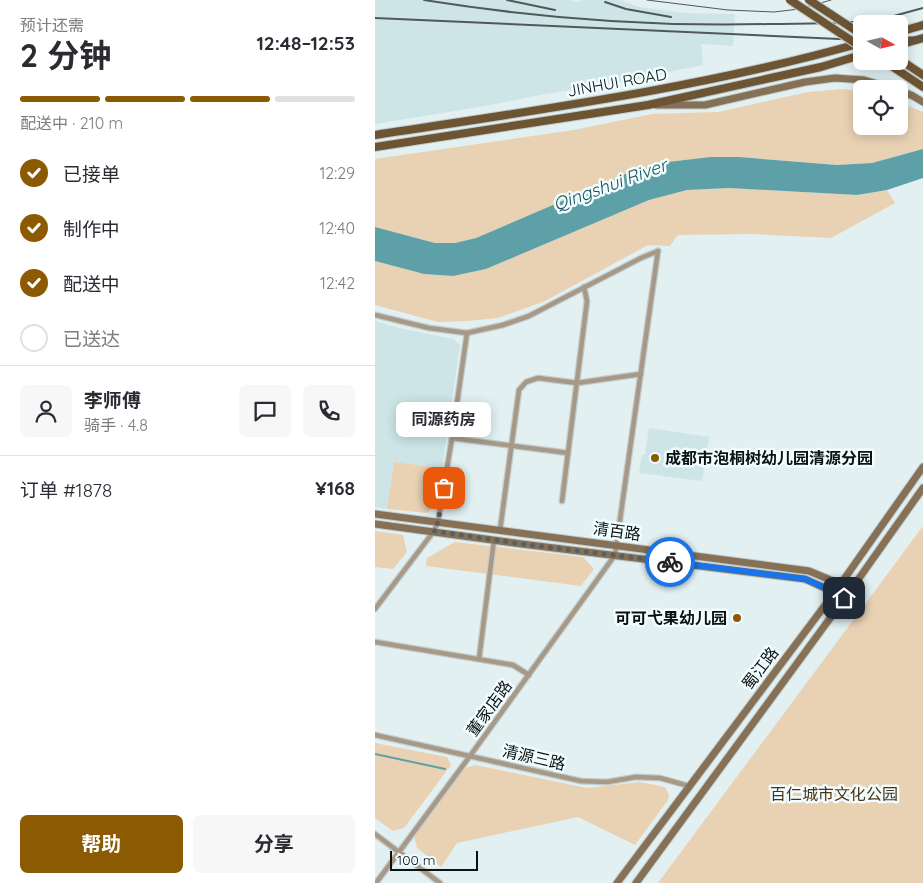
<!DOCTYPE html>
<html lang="zh">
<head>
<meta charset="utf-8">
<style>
	:root { --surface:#fff; --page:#f7f7f7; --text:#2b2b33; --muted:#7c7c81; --line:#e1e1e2; --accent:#8b5a02 }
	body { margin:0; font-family:Quicksand,"Noto Sans SC",sans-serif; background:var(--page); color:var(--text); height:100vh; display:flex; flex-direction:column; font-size:19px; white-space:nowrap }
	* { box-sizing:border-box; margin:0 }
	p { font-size:16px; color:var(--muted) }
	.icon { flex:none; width:28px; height:28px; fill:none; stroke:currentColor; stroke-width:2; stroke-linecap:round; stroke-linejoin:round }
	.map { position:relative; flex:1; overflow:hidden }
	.sheet { display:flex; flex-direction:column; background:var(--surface); width:375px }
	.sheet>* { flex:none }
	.needle { width:32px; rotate:98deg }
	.buttons { position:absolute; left:478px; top:15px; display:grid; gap:10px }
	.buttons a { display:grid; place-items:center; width:55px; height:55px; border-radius:8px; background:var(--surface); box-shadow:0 2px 12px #0003; font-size:25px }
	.scale { position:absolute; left:15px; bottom:12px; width:88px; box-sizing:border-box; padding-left:5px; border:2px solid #0c1112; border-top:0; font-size:14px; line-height:18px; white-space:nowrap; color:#0c1112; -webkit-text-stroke:4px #f1fdfe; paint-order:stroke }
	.pin { position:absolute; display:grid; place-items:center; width:42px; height:42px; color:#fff; margin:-21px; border-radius:10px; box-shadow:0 2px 8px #0006 }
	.courier { position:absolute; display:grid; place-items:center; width:50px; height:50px; margin:-25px; border:4px solid #1a73e8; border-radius:50%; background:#fff; color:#222; box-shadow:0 1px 6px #0007 }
	.bubble { position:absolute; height:35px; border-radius:8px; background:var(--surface); box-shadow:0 2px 12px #0003; font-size:16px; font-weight:700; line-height:35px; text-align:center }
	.overview em { font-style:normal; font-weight:700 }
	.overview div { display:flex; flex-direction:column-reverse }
	.overview { display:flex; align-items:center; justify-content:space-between; height:85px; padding:0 20px }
	h1 { font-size:32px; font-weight:700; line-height:38px }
	.bar { display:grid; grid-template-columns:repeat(4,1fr); gap:8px 5px; align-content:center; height:60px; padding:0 20px }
	.bar i { height:6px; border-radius:4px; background:var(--line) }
	.bar .selected { background:var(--accent) }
	.bar p { grid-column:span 4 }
	.line { display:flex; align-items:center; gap:12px; padding:0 20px; border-top:1px solid var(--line) }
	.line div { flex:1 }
	.round { display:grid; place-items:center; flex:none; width:52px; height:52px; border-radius:8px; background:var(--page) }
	ol { padding:0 20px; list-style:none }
	li { display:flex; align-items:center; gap:15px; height:55px }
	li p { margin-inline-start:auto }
	li .icon { padding:5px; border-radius:50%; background:var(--accent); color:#fff; stroke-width:4 }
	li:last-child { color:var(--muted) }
	li i { width:28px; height:28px; border:2px solid var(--line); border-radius:50% }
	.button { display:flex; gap:10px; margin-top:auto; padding:10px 20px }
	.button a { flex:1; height:58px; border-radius:8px; background:var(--accent); color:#fff; font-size:20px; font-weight:700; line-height:58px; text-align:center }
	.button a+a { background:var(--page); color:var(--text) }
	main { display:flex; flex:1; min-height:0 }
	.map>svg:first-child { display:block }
	.built { fill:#cde5e7 }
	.green { fill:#e9d1b3 }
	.water { fill:#5da0a8 }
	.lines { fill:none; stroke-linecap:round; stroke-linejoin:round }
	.stream { stroke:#5da0a8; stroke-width:2 }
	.street-casing { stroke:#c0ccce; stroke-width:7 }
	.secondary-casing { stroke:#c0ccce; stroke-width:9 }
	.primary-casing { stroke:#c0ccce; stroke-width:10 }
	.street { stroke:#a89987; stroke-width:4.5 }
	.secondary { stroke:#867056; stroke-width:7 }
	.primary { stroke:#6d5433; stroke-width:8 }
	.tram { stroke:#50585a; stroke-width:1 }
	.rail { stroke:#50585a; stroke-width:2 }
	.primary-bridge-casing { stroke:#c0ccce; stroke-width:10; stroke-linecap:butt }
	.primary-bridge { stroke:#6d5433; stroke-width:8 }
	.done { stroke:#575f60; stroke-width:5; stroke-dasharray:0 9 }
	.route { stroke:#1a73e8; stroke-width:6 }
	.poi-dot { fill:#8b5a02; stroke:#f1fdfe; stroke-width:2 }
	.labels { text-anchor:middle; stroke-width:5; stroke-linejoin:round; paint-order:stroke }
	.street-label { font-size:16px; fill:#0c1112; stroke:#f1fdfe }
	.poi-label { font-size:16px; font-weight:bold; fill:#0c1112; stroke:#f1fdfe; text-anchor:start }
	.park-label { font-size:16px; fill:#4c3412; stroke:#f1fdfe }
	.water-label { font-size:18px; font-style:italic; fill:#185259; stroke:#f1fdfe }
</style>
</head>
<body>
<main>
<section class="sheet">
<div class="overview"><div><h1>2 分钟</h1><p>预计还需</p></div><em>12:48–12:53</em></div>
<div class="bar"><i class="selected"></i><i class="selected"></i><i class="selected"></i><i></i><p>配送中 · 210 m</p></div>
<ol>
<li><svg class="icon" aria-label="check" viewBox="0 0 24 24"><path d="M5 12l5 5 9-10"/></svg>已接单<p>12:29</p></li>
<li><svg class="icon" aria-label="check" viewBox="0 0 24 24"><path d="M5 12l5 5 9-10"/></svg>制作中<p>12:40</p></li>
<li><svg class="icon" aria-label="check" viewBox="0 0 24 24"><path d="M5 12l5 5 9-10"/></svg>配送中<p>12:42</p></li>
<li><i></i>已送达</li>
</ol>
<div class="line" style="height:90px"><a class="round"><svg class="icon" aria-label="person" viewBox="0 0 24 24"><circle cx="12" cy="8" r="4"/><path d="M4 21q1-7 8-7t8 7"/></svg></a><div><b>李师傅</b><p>骑手 · 4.8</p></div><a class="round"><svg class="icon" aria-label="chat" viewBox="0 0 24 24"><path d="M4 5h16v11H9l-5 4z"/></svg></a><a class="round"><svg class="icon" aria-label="phone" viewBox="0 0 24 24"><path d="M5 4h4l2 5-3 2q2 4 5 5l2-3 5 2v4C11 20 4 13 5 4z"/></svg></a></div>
<div class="line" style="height:65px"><div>订单 #1878</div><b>¥168</b></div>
<div class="button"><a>帮助</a><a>分享</a></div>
</section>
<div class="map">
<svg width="548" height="883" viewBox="0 0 548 883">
	<rect width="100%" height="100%" fill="#e2f0f2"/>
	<!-- built -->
	<g class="built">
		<path d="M0,0H195L202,2L207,0H245L264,7L308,13L360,14L358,46L326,44L328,65L231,85L170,94L110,106L0,124Z"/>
		<path d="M0,321L24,328L78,339L85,345L67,468L19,462L12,509L0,507Z"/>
		<path d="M274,428L334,437L327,481L264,473L267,455H270Z"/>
	</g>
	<!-- green -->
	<g class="green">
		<path d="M469,89L486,92V126H524V102L548,112V149L497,163L462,165L364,157H335L293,162L255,172L101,238L80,243H60L0,227V159L199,130L277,114L343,112L433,92Z"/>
		<path d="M354,188L482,195L512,190L520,203L456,238L377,234L303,235L295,246L273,245L170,301L123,318L92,321L63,322L0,305V261L49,274L78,276L111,269L274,200L312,190Z"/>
		<path d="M19,462L67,468L62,503L52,513L12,509Z"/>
		<path d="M548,526V883H283Z"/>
		<path d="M0,531L28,535L32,552L18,569L0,567Z"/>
		<path d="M80,542L208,557L219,569L206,586L51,566L52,558Z"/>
		<path d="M0,743L72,757L76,765L29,828L18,831L0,818Z"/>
		<path d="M100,765L212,788L265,782L290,787L294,795L293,800L260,845L203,817L82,843L66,867L42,848L39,836L90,768Z"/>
	</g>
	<!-- water -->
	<path class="water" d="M548,149V178L512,190L482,195L354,188L312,190L274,200L111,269L78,276L49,274L0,261V227L60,243H80L101,238L255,172L293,162L335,157H364L462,165L497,163Z"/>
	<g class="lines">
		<!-- stream -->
		<path class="stream" d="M0,754L70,769"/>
		<defs>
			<g id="street">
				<path d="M0,315L54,328L92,333L128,325L154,316L266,258L283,251"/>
				<path d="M77,438L193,453"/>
				<path d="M187,501L212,301L209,287"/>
				<path d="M125,530L144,390L151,382L163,378L202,383L266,374"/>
				<path d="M0,609L59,531L63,522L77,438L92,333"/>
				<path d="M0,642L138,665L154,675"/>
				<path d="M104,659L119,540"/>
				<path d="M0,735L206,781L232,782L261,777L285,778L314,786"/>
				<path d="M0,834L65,883"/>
				<path d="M1,883L95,756L240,555L283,251"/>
			</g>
			<g id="secondary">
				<path d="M524,90L538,96L548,102"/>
				<path d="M281,105H330L430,82L460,78L489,80L520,89"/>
				<path d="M0,514L434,571L465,584L475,591"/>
				<path d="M0,524L147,544L430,579L463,594"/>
				<path d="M242,883L460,592L548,467"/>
				<path d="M261,883L475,591L548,488"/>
			</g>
			<g id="primary">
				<path d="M524,32L548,25"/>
				<path d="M524,45L548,38"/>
				<path d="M524,59L548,75"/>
				<path d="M509,61L548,87"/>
				<path d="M0,135C163,110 327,88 486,43"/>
				<path d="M0,147L273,105L446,67L486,55"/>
			</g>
		</defs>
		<!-- street casing -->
		<use href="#street" class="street-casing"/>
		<!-- secondary casing -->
		<use href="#secondary" class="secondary-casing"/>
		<!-- primary casing -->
		<use href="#primary" class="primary-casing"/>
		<!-- street -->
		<use href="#street" class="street"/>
		<!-- secondary -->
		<use href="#secondary" class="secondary"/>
		<!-- primary -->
		<use href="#primary" class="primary"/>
		<!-- tram -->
		<path class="tram" d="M272,0L353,10L399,12L424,9L456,0"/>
		<!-- rail -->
		<g class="rail">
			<path d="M49,0C162,18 279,27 393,24C434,23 475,25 515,17C526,14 537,11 548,8"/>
			<path d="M132,0L180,10"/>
			<path d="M230,2L251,9L296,17"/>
			<path d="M0,18L486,40"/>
			<path d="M524,37L548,38"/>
		</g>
		<defs>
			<g id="primary-bridge">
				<path d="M415,0L486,47"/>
				<path d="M434,0L486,34"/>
			</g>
		</defs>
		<!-- primary-bridge casing -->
		<use href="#primary-bridge" class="primary-bridge-casing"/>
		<!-- primary-bridge -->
		<use href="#primary-bridge" class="primary-bridge"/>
	</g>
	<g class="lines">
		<!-- done -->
		<path class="done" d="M69,488L63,522L59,531L147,544L295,562"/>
		<!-- route -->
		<path class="route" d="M295,562L430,579L460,592L469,598"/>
	</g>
	<!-- markers -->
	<g class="poi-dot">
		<circle cx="280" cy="458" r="5"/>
		<circle cx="362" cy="618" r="5"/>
	</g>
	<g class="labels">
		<!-- street labels -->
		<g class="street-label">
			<text transform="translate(242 82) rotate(-10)" y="6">JINHUI ROAD</text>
			<text transform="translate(242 531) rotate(8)" y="6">清百路</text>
			<text transform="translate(385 668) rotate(-53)" y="6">蜀江路</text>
			<text transform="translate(114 708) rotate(-54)" y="6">董家店路</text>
			<text transform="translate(159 757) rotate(13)" y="6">清源三路</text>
		</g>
		<!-- poi labels -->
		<g class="poi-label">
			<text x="290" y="464">成都市泡桐树幼儿园清源分园</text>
			<text x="352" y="624" text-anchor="end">可可弋果幼儿园</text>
		</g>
		<!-- park labels -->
		<g class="park-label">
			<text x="459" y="800">百仁城市文化公园</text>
		</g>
		<!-- water labels -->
		<g class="water-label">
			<text transform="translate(235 185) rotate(-20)" y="6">Qingshui River</text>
		</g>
	</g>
</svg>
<div class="buttons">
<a><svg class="needle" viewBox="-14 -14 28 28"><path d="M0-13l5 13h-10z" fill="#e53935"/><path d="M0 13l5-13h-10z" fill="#7c7c81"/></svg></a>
<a><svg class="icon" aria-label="locate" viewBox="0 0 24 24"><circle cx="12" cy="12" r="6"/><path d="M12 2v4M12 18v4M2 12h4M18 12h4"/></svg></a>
</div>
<div class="scale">100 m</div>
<div class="pin" style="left:69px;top:488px;background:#ea580c"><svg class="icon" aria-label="bag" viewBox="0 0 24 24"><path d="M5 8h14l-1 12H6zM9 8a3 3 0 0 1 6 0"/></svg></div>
<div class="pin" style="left:469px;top:598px;background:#1f2937"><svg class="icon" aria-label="home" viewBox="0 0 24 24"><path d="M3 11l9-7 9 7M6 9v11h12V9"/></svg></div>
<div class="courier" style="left:295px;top:562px"><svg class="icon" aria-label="bike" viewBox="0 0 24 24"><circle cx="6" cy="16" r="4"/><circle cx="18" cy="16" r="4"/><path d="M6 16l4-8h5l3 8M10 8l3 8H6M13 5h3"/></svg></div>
<div class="bubble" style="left:21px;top:402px;width:95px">同源药房</div>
</div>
</main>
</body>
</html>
